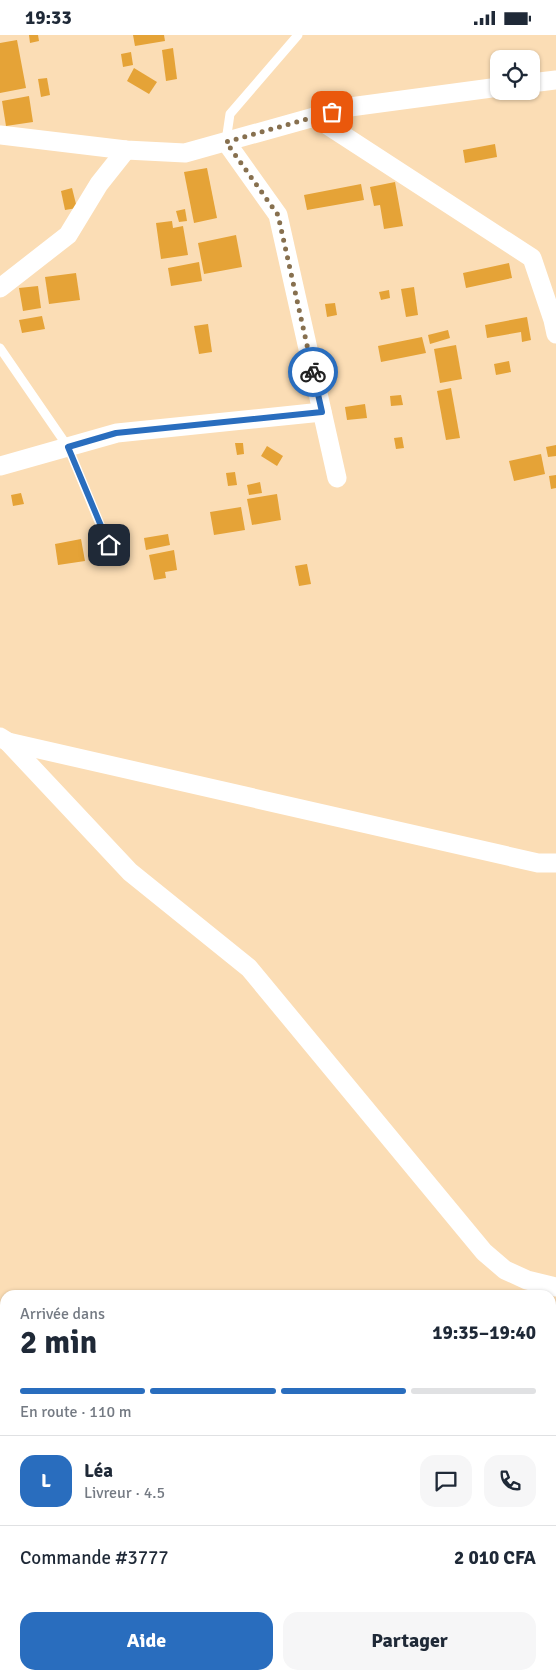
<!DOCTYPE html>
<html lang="fr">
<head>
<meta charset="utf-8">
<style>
	:root { --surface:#fff; --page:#f6f6f7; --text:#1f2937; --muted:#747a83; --line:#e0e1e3; --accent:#296dbe }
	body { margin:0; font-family:Signika,sans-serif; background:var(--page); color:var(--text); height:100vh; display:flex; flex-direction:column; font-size:19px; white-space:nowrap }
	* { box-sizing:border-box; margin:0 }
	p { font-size:16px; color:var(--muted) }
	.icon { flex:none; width:28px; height:28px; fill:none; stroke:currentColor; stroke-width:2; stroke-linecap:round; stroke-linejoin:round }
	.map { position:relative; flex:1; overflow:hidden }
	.panel { position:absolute; left:0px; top:1255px; width:556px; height:390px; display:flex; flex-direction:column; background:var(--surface); border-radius:15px 15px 0 0; box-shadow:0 1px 4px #0004 }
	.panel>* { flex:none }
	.buttons { position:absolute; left:490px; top:15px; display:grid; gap:10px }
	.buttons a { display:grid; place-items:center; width:50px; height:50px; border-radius:10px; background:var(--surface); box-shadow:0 1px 4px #0004; font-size:25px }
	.pin { position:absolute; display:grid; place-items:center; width:42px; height:42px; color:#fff; margin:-21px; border-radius:10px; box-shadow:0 2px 8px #0006 }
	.courier { position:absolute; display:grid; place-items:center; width:50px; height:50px; margin:-25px; border:4px solid #296dbe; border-radius:50%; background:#fff; color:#222; box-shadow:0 1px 6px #0007 }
	.summary em { font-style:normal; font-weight:700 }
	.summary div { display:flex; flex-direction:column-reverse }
	.summary { display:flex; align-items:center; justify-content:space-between; height:85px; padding:0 20px }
	h1 { font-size:32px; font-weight:700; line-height:38px }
	.bar { display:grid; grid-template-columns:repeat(4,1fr); gap:8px 5px; align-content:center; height:60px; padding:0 20px }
	.bar i { height:6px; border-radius:4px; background:var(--line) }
	.bar .selected { background:var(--accent) }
	.bar p { grid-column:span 4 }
	.line { display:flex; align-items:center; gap:12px; padding:0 20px; border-top:1px solid var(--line) }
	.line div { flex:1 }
	.round { display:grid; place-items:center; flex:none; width:52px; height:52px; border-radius:15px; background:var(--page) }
	.button { display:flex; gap:10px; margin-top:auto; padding:10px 20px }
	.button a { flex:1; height:58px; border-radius:15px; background:var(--accent); color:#fff; font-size:20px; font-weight:700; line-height:58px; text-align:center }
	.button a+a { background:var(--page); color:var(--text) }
	.status { display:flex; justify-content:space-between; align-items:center; height:35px; padding:0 25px; background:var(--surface); direction:ltr }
	.status svg { height:14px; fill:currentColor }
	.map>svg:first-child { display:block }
	.building { fill:#e5a337 }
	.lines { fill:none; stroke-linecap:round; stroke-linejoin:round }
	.service { stroke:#fff; stroke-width:9 }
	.minor { stroke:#fff; stroke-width:19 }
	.done { stroke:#87704f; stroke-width:5; stroke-dasharray:0 9 }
	.route { stroke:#296dbe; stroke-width:6 }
</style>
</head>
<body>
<div class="status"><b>19:33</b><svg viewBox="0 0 49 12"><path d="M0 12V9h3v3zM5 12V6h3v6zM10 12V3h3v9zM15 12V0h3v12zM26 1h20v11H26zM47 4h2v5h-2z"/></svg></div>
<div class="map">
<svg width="556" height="1645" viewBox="0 0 556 1645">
	<rect width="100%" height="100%" fill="#fbddb5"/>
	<!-- building -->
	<g class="building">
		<path d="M29,0H38L39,6L30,8Z"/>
		<path d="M133,0H164L165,6L135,11Z"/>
		<path d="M17,5L26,53L0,58V8Z"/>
		<path d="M173,13L177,44L166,46L162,15Z"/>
		<path d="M131,17L133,30L123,32L121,19Z"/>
		<path d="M134,33L157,47L149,59L127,46Z"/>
		<path d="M47,43L50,60L41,62L38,44Z"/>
		<path d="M29,61L33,87L6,91L2,66Z"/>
		<path d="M495,109L497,122L465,128L463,115Z"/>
		<path d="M207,133L217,183L194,188L184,137Z"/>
		<path d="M395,147L403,191L384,194L380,170L374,171L370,152Z"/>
		<path d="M361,149L364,165L307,175L304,160Z"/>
		<path d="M72,153L77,173L65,175L61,156Z"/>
		<path d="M185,174L187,186L179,187L176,176Z"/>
		<path d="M172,186L173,193L183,191L188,220L161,224L156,188Z"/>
		<path d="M236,200L242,232L204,239L198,208Z"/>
		<path d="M199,227L202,246L171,251L168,233Z"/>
		<path d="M509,228L512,243L466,253L463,238Z"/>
		<path d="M76,238L80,265L49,269L45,242Z"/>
		<path d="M38,251L41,273L23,276L19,253Z"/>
		<path d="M414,252L418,280L406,282L401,254Z"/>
		<path d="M389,255L390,263L381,265L379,257Z"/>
		<path d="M335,268L337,280L327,282L325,269Z"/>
		<path d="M42,281L45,294L22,298L19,285Z"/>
		<path d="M527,282L531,305L522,307L521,297L487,303L485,290Z"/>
		<path d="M208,289L212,317L199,319L194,291Z"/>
		<path d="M448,295L450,303L430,309L428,300Z"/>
		<path d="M422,302L426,318L381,327L378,311Z"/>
		<path d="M456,310L462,344L440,348L434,314Z"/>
		<path d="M509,326L511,337L496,340L494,329Z"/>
		<path d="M451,353L460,403L446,405L437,356Z"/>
		<path d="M401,360L403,370L391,371L390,361Z"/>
		<path d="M365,369L367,383L347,385L345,372Z"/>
		<path d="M402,402L404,413L396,414L394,403Z"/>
		<path d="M235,408H243L244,419L237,420Z"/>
		<path d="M556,410V421L548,422L546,412Z"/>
		<path d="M267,411L283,421L277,431L261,421Z"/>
		<path d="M541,419L545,439L514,446L509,426Z"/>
		<path d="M235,437L237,450L228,451L226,438Z"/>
		<path d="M556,440V453L551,454L549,441Z"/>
		<path d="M260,447L262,458L249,460L247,450Z"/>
		<path d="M21,458L24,469L13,471L11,460Z"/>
		<path d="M277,459L281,485L252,490L247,464Z"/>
		<path d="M241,472L245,495L214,500L210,477Z"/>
		<path d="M168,499L170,510L146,515L144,503Z"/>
		<path d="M81,504L85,526L58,530L55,509Z"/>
		<path d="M174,515L177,535L165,537L166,543L154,545L149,520Z"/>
		<path d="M307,529L311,549L299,551L295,531Z"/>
	</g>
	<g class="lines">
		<!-- service -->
		<g class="service">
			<path d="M226,106L230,79L298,0"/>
			<path d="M0,313L68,412L109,511"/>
		</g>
		<!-- minor -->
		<g class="minor">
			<path d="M531,48L556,45"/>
			<path d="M315,82L532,223L553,285L556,299"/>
			<path d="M0,100L126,115L185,118L350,72L499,52"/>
			<path d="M226,107L278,180L337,443"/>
			<path d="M0,253L68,200L99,149L126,115"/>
			<path d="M0,431L117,398L322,377"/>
			<path d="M0,702L8,707L130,837L249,933L484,1217L505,1235L527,1245L556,1252"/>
			<path d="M8,707L538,828H556"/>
		</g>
	</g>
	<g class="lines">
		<!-- done -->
		<path class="done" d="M313,337L278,180L226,107L332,77"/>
		<!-- route -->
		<path class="route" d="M109,510L68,412L116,398L322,377L313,337"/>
	</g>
</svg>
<div class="buttons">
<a><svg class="icon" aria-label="locate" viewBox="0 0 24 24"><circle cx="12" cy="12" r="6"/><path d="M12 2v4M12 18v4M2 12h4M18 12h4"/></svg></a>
</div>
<div class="pin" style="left:332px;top:77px;background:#ea580c"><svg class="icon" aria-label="bag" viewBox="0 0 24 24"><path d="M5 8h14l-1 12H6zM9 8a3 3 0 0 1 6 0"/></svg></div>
<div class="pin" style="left:109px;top:510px;background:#1f2937"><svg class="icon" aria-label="home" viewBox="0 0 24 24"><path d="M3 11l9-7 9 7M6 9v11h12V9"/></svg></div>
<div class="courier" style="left:313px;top:337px"><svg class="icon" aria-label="bike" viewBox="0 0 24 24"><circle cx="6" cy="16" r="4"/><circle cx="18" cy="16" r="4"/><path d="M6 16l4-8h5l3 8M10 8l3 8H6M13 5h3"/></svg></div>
<section class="panel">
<div class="summary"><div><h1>2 min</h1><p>Arrivée dans</p></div><em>19:35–19:40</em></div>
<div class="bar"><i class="selected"></i><i class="selected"></i><i class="selected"></i><i></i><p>En route · 110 m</p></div>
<div class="line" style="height:90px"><b class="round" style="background:var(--accent);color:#fff">L</b><div><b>Léa</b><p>Livreur · 4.5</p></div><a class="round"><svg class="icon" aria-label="chat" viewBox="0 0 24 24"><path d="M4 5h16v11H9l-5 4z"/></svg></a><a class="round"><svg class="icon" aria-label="phone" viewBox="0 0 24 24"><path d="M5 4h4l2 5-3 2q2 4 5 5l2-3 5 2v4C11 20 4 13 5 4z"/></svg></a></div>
<div class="line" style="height:65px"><div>Commande #3777</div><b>2 010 CFA</b></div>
<div class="button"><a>Aide</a><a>Partager</a></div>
</section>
</div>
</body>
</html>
